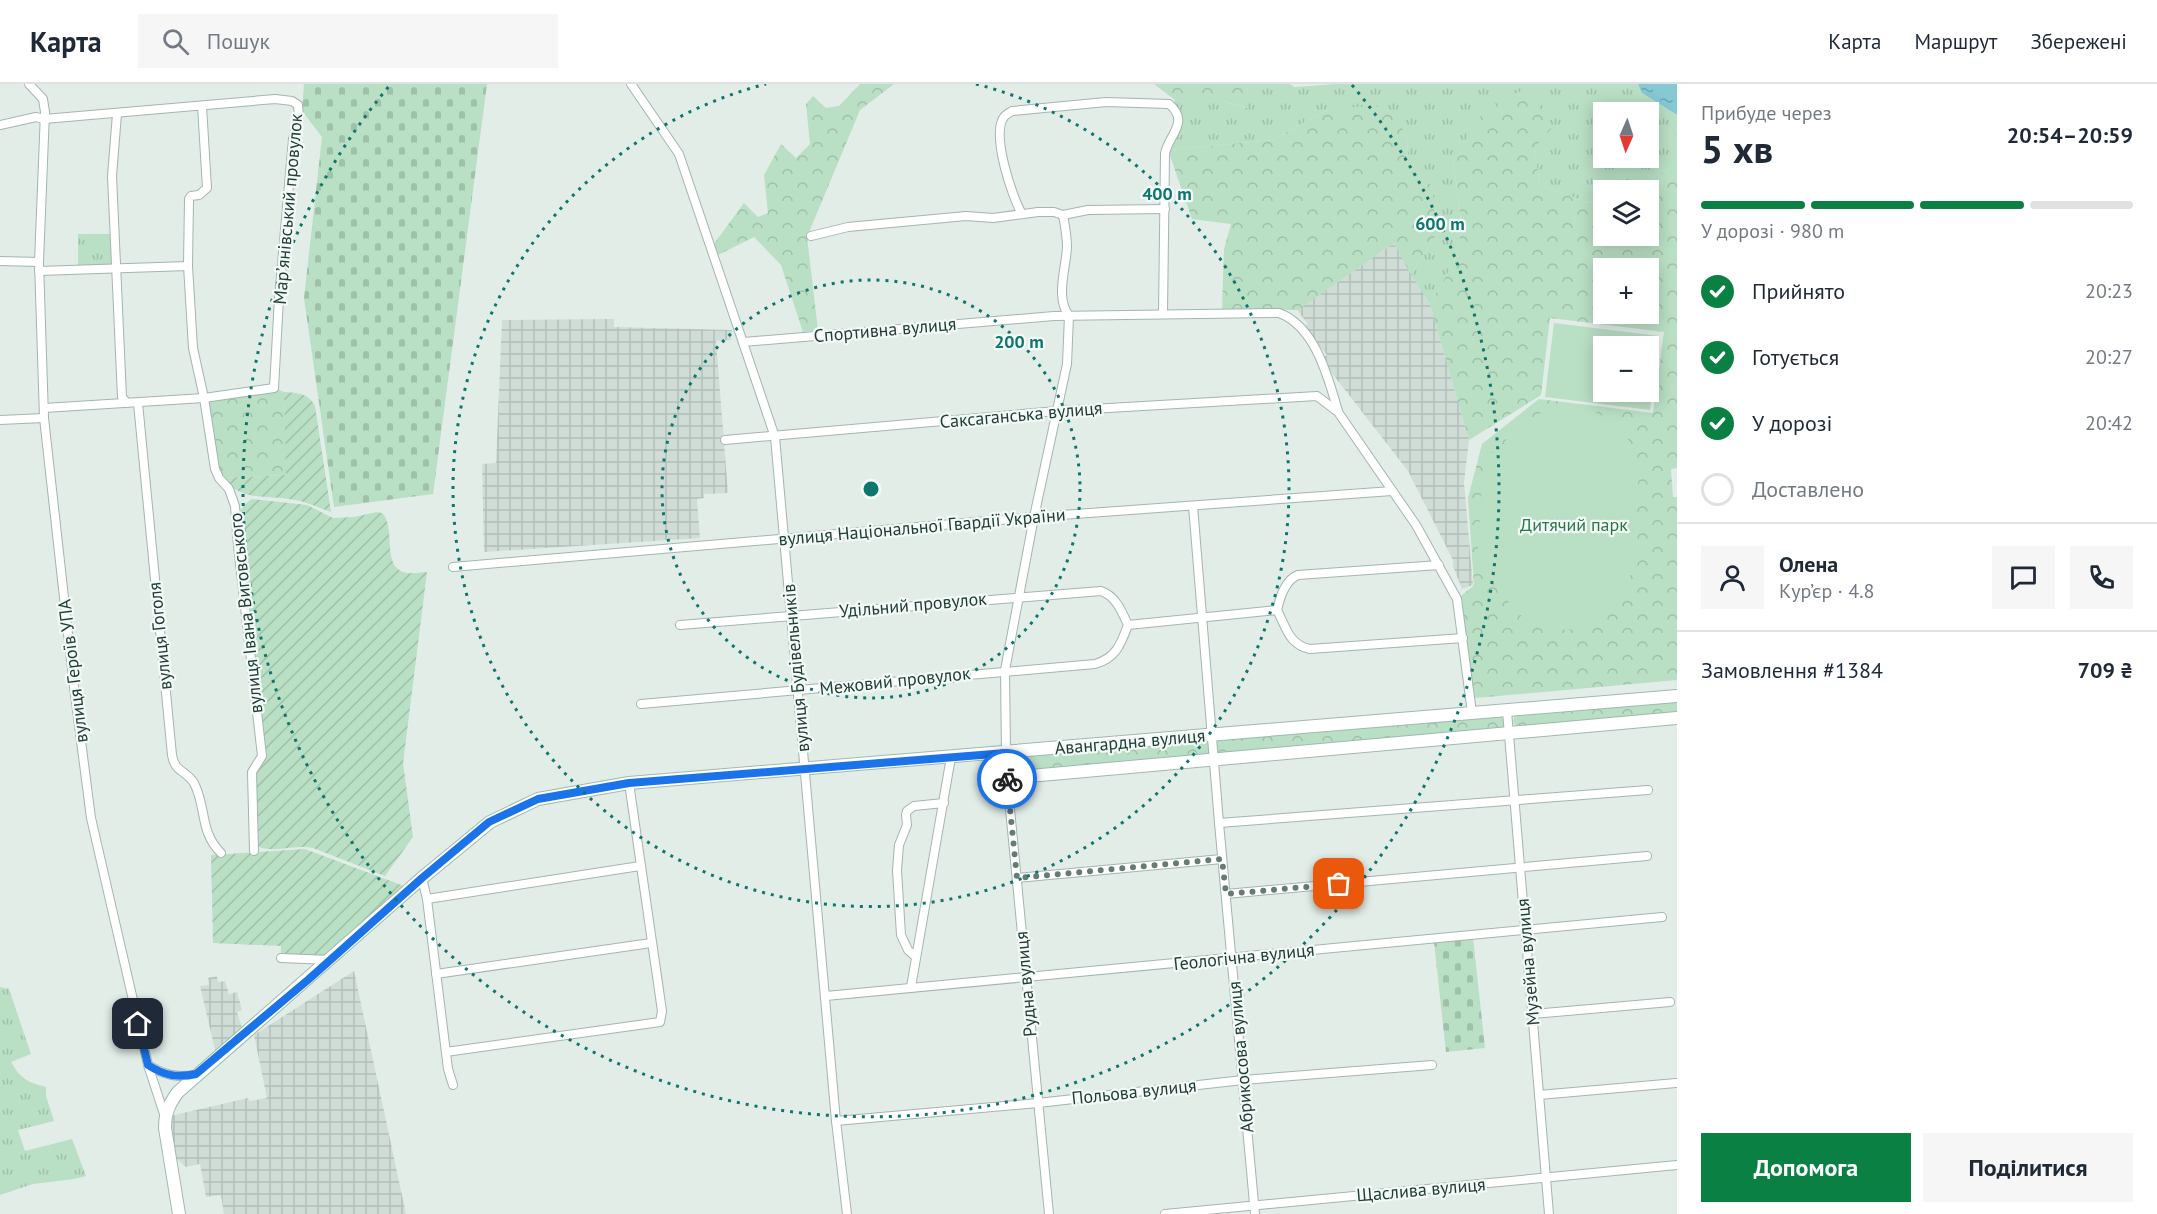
<!DOCTYPE html>
<html lang="uk">
<head>
<meta charset="utf-8">
<style>
	:root { --surface:#fff; --page:#f6f6f7; --text:#1f2937; --muted:#747a83; --line:#e0e1e3; --accent:#0b8043 }
	body { margin:0; font-family:"PT Sans",sans-serif; background:var(--page); color:var(--text); height:100vh; display:flex; flex-direction:column; font-size:22px; white-space:nowrap }
	* { box-sizing:border-box; margin:0 }
	p { font-size:20px; color:var(--muted) }
	.icon { flex:none; width:33px; height:33px; fill:none; stroke:currentColor; stroke-width:2; stroke-linecap:round; stroke-linejoin:round }
	.map { position:relative; flex:1; overflow:hidden }
	.panel { display:flex; flex-direction:column; background:var(--surface); width:480px }
	.panel>* { flex:none }
	.needle { width:39px; rotate:183deg }
	.tools { position:absolute; left:1593px; top:18px; display:grid; gap:12px }
	.tools a { display:grid; place-items:center; width:66px; height:66px; border-radius:0px; background:var(--surface); box-shadow:0 3px 15px #0003; font-size:30px }
	.pin { position:absolute; display:grid; place-items:center; width:51px; height:51px; color:#fff; margin:-26px; border-radius:12px; box-shadow:0 3px 9px #0006 }
	.courier { position:absolute; display:grid; place-items:center; width:60px; height:60px; margin:-30px; border:4px solid #1a73e8; border-radius:50%; background:#fff; color:#222; box-shadow:0 2px 8px #0007 }
	.headline em { font-style:normal; font-weight:700 }
	.headline div { display:flex; flex-direction:column-reverse }
	.headline { display:flex; align-items:center; justify-content:space-between; height:102px; padding:0 24px }
	h1 { font-size:39px; font-weight:700; line-height:45px }
	.bar { display:grid; grid-template-columns:repeat(4,1fr); gap:9px 6px; align-content:center; height:72px; padding:0 24px }
	.bar i { height:8px; border-radius:4px; background:var(--line) }
	.bar .current { background:var(--accent) }
	.bar p { grid-column:span 4 }
	.line { display:flex; align-items:center; gap:15px; padding:0 24px; border-top:2px solid var(--line) }
	.line div { flex:1 }
	.round { display:grid; place-items:center; flex:none; width:63px; height:63px; border-radius:0px; background:var(--page) }
	ol { padding:0 24px; list-style:none }
	li { display:flex; align-items:center; gap:18px; height:66px }
	li p { margin-inline-start:auto }
	li .icon { padding:6px; border-radius:50%; background:var(--accent); color:#fff; stroke-width:4 }
	li:last-child { color:var(--muted) }
	li i { width:33px; height:33px; border:3px solid var(--line); border-radius:50% }
	.cta { display:flex; gap:12px; margin-top:auto; padding:12px 24px }
	.cta a { flex:1; height:69px; border-radius:0px; background:var(--accent); color:#fff; font-size:24px; font-weight:700; line-height:69px; text-align:center }
	.cta a+a { background:var(--page); color:var(--text) }
	header { display:flex; align-items:center; gap:36px; box-sizing:border-box; height:84px; padding:0 30px; background:var(--surface); border-bottom:2px solid var(--line) }
	header strong { font-size:28px }
	nav { display:flex; gap:33px; margin-inline-start:auto; font-size:21px }
	.search { width:420px; height:54px; background:var(--page); display:flex; align-items:center; gap:15px; box-sizing:border-box; padding:0 21px; border-radius:0px; color:var(--muted); font-size:22px }
	main { display:flex; flex:1; min-height:0 }
	.map>svg:first-child { display:block }
	.industrial { fill:url(#industrial-grid) }
	.grass { fill:url(#grass-tufts); fill-rule:evenodd }
	.forest { fill:url(#forest-crowns); fill-rule:evenodd }
	.cemetery { fill:url(#cemetery-stones) }
	.garden { fill:url(#garden-furrows) }
	.pitch { fill:#b9dfc4; fill-rule:evenodd }
	.water { fill:url(#water-ripples) }
	.lines { fill:none; stroke-linecap:round; stroke-linejoin:round }
	.street-casing { stroke:#a4b5af; stroke-width:10 }
	.secondary-casing { stroke:#9fb9b0; stroke-width:14 }
	.street { stroke:#fff; stroke-width:8 }
	.secondary { stroke:#fff; stroke-width:12 }
	.done { stroke:#657c75; stroke-width:6; stroke-dasharray:0 10.8 }
	.route { stroke:#1a73e8; stroke-width:8 }
	.ring { fill:none; stroke:#0f766e; stroke-width:3; stroke-dasharray:3 6 }
	.labels { text-anchor:middle; stroke-width:4.5; stroke-linejoin:round; paint-order:stroke }
	.street-label { font-size:18px; fill:#213f37; stroke:#f2f9f6 }
	.park-label { font-size:18px; fill:#287848; stroke:#f2f9f6 }
	.centre { fill:#0f766e; stroke:#f2f9f6; stroke-width:3 }
	.ring-label { font-size:18px; text-anchor:middle; font-weight:bold; fill:#0f766e; stroke:#f2f9f6; stroke-width:4.5; stroke-linejoin:round; paint-order:stroke }
</style>
</head>
<body>
<header>
<strong>Карта</strong>
<div class="search"><svg class="icon" aria-label="search" viewBox="0 0 24 24"><circle cx="10" cy="10" r="6"/><path d="M15 15l6 6"/></svg>Пошук</div>
<nav><a>Карта</a><a>Маршрут</a><a>Збережені</a></nav>
</header>
<main>
<div class="map">
<svg width="1677" height="1130" viewBox="0 0 1677 1130">
	<defs>
		<pattern id="industrial-grid" width="8" height="8" patternUnits="userSpaceOnUse" patternTransform="scale(1.5)"><rect width="8" height="8" fill="#d0ddd7"/><path d="M0 4h8M4 0v8" fill="none" stroke="#b2bfb9"/></pattern>
		<pattern id="grass-tufts" width="24" height="20" patternUnits="userSpaceOnUse" patternTransform="scale(1.5)"><rect width="24" height="20" fill="#b9dfc4"/><path d="M3 7l-1-3M5 7V3M7 7l1-3M15 17l-1-3M17 17v-4M19 17l1-3" fill="none" stroke="#9fc0a9"/></pattern>
		<pattern id="forest-crowns" width="20" height="18" patternUnits="userSpaceOnUse" patternTransform="scale(1.5)"><rect width="20" height="18" fill="#b9dfc4"/><path d="M2 6a3 3 0 1 1 6 0M12 15a3 3 0 1 1 6 0" fill="none" stroke="#9fc0a9"/></pattern>
		<pattern id="cemetery-stones" width="16" height="16" patternUnits="userSpaceOnUse" patternTransform="scale(1.5)"><rect width="16" height="16" fill="#b9dfc4"/><path d="M2 7V4a2 2 0 0 1 4 0v3zM10 15v-3a2 2 0 0 1 4 0v3z" fill="#9fc0a9"/></pattern>
		<pattern id="garden-furrows" width="10" height="10" patternUnits="userSpaceOnUse" patternTransform="scale(1.5)"><rect width="10" height="10" fill="#b9dfc4"/><path d="M-1 1l2-2M0 10L10 0M9 11l2-2" fill="none" stroke="#9fc0a9"/></pattern>
		<pattern id="water-ripples" width="26" height="14" patternUnits="userSpaceOnUse" patternTransform="scale(1.5)"><rect width="26" height="14" fill="#87c8d5"/><path d="M2 4q2-2 4 0t4 0M15 11q2-2 4 0t4 0" fill="none" stroke="#6ea4ae"/></pattern>
	</defs>
	<rect width="100%" height="100%" fill="#e2ede8"/>
	<!-- industrial -->
	<g class="industrial">
		<path d="M1394,159L1430,220L1469,356L1464,398L1473,501L1462,505L1453,482V476L1408,387L1321,275L1327,271L1304,243L1308,240L1297,226Z"/>
		<path d="M614,235V243L732,246L731,256L716,257L728,409L704,410V414L697,415L700,454L484,468L482,380L496,379L502,236Z"/>
		<path d="M354,887L406,1130H224L221,1111L206,1113L200,1080L186,1083L174,1073L169,1043L170,1032L248,1014L249,1017L267,1014L254,951Z"/>
		<path d="M217,892L218,898L225,897L229,910L237,908L242,926L237,928L243,947L216,970L200,902L209,901L208,894Z"/>
	</g>
	<!-- grass -->
	<g class="grass">
		<path d="M1248,0H1290L1294,3L1337,0H1638L1642,9L1677,31V80L1642,101L1625,106H1604L1603,114L1589,119L1540,101L1534,64L1453,75L1462,144L1454,178L1430,220L1411,191L1435,153L1407,84L1408,53L1329,25L1272,56L1168,66L1176,52L1173,21L1175,16H1219L1246,24ZM1604,28H1648V74H1604Z"/>
		<path d="M78,150H114L115,183L78,185Z"/>
		<path d="M0,903L9,905L31,970L11,978C21,995 27,998 46,1003V1012L54,1037L18,1046L25,1067L72,1055L86,1092L74,1095L33,1100L0,1111Z"/>
	</g>
	<!-- forest -->
	<g class="forest">
		<path d="M860,0H894L860,26L807,153L818,246L803,248L781,181L754,153L716,172L713,161L744,119L758,133L768,129L764,91L781,60L796,74L810,60L806,20L813,12L826,24L839,22Z"/>
		<path d="M1154,0H1248L1247,24L1219,16H1175Z"/>
		<path d="M1527,4L1553,43L1534,64L1540,101L1589,119L1603,114L1604,152H1648V106H1625L1642,101L1677,80V384L1671,385L1673,413H1677V596L1475,614L1459,514L1474,501L1468,414L1482,360L1539,315L1653,329L1664,248L1550,234L1541,311L1469,356L1430,220L1454,178L1462,144L1453,75L1486,24ZM1604,184H1648V230H1604Z"/>
		<path d="M1386,21L1408,53L1407,84L1433,102L1435,153L1411,191L1394,159L1298,226L1222,225L1224,165L1231,140L1192,135L1168,66L1272,56L1329,25Z"/>
		<path d="M277,305L284,308L287,391L221,394L208,316Z"/>
		<path d="M1677,616V631L1516,642L1513,638L1515,631Z"/>
		<path d="M1499,631L1505,636V644L1218,670L1216,657L1218,654Z"/>
		<path d="M1208,656L1210,660L1209,672L1022,688L1019,684L1018,676L1023,671Z"/>
	</g>
	<!-- cemetery -->
	<g class="cemetery">
		<path d="M304,0H487L433,410L334,423L304,214L322,53L302,27Z"/>
		<path d="M1473,854L1485,964L1446,968L1434,858Z"/>
	</g>
	<!-- garden -->
	<g class="garden">
		<path d="M284,308C297,309 309,309 315,322L331,428C318,424 308,418 295,416C264,410 246,419 221,394L286,391Z"/>
		<path d="M252,415L307,421L333,434L354,433L377,428L382,429C397,444 380,484 407,489C413,490 421,488 427,488L403,679L413,753L385,792L313,764C295,760 273,770 257,762L255,687L263,679L264,674L238,430L245,420Z"/>
		<path d="M305,765L404,802L328,872L281,870V862L213,859L211,771Z"/>
	</g>
	<!-- pitch -->
	<g class="pitch">
		<path d="M1554,239L1659,252L1650,326L1545,313ZM1604,262H1648V308H1604Z"/>
		<path d="M1569,322C1605,324 1636,350 1638,387C1639,404 1636,421 1635,437C1633,456 1635,478 1629,496C1618,536 1572,557 1535,540C1511,529 1499,507 1495,482L1477,481L1484,368L1501,369C1506,342 1544,324 1569,322Z"/>
	</g>
	<!-- water -->
	<path class="water" d="M1638,0H1677V31L1642,9Z"/>
	<g class="lines">
		<defs>
			<g id="street">
				<path d="M29,0L43,15L45,28L39,178L44,334L74,603L91,734L148,981L165,1033"/>
				<path d="M631,0L679,70L775,353L836,1037L847,1130"/>
				<path d="M202,22L207,104L199,111L191,112L189,115L188,182L193,264L204,314L215,385L219,394L229,405L235,422L238,462L262,672L252,688L254,767"/>
				<path d="M117,30L112,92L122,313L127,319"/>
				<path d="M0,41L36,33L44,35L275,15L292,17L298,21L299,33L293,55L279,214L274,304L204,314L44,324"/>
				<path d="M1022,130C1012,113 991,50 1004,33C1005,31 1011,28 1012,27L1106,18L1169,20C1191,38 1167,53 1165,70L1163,230"/>
				<path d="M811,152L848,143L966,132L993,134L1038,128H1054L1063,131L1088,126L1165,125"/>
				<path d="M0,177L39,178"/>
				<path d="M39,187L188,182"/>
				<path d="M743,258L1054,232L1279,229C1315,242 1328,293 1338,327"/>
				<path d="M138,319L172,671C175,689 186,686 194,699C207,724 199,747 221,769"/>
				<path d="M0,336L44,334"/>
				<path d="M725,356L1057,327L1317,312L1338,328L1416,441L1457,515L1472,629"/>
				<path d="M1193,422L1219,739L1255,1130"/>
				<path d="M453,483L1034,433L1392,407"/>
				<path d="M1277,526C1286,543 1289,561 1310,565L1463,554"/>
				<path d="M1277,526C1280,513 1285,496 1298,491L1439,481"/>
				<path d="M680,541L1101,507C1116,512 1122,528 1128,541"/>
				<path d="M1128,541L1277,526"/>
				<path d="M641,620L1095,580C1116,574 1121,560 1128,541"/>
				<path d="M1507,627L1549,1130"/>
				<path d="M1006,669L1005,586L1034,433L1067,280L1069,232C1055,213 1066,185 1067,163C1067,152 1065,142 1063,131"/>
				<path d="M1007,694L1049,1130"/>
				<path d="M1219,739L1648,706"/>
				<path d="M422,794L427,815L448,985L453,1001"/>
				<path d="M1017,794L1222,775"/>
				<path d="M1226,810L1647,772"/>
				<path d="M427,815L640,782"/>
				<path d="M916,873L908,866L901,851L897,786L899,761L907,741L906,731L907,727L914,722L944,719"/>
				<path d="M281,874L330,876"/>
				<path d="M436,890L651,859"/>
				<path d="M911,903L951,673"/>
				<path d="M826,912L1662,833"/>
				<path d="M1533,930L1670,918"/>
				<path d="M446,968L660,938L662,927L629,699"/>
				<path d="M148,981C164,991 177,994 196,991"/>
				<path d="M1539,1011L1676,999"/>
				<path d="M836,1037L1038,1019L1243,996L1432,981"/>
				<path d="M1165,1130L1677,1081"/>
			</g>
			<g id="secondary">
				<path d="M1006,669L1007,694L1677,634"/>
				<path d="M179,1130L165,1044C165,1029 169,1020 178,1008L422,794L490,738L538,715L629,699L1677,612"/>
			</g>
		</defs>
		<!-- street casing -->
		<use href="#street" class="street-casing"/>
		<!-- secondary casing -->
		<use href="#secondary" class="secondary-casing"/>
		<!-- street -->
		<use href="#street" class="street"/>
		<!-- secondary -->
		<use href="#secondary" class="secondary"/>
	</g>
	<g class="lines">
		<!-- done -->
		<path class="done" d="M1007,695L1017,794L1222,775L1226,810L1339,800"/>
		<!-- route -->
		<path class="route" d="M138,940L148,981C165,992 178,994 196,990L309,895L422,794L489,738L538,715L629,699L1006,669L1007,695"/>
	</g>
	<!-- distance rings -->
	<g class="ring">
		<circle cx="871" cy="405" r="209"/>
		<path d="M976 0A418 418 0 1 1 766 0"/>
		<path d="M1352 1A628 628 0 1 1 390 1"/>
	</g>
	<g class="labels">
		<!-- street labels -->
		<g class="street-label">
			<text transform="translate(288 125) rotate(-85)" y="6">Марʼянівський провулок</text>
			<text transform="translate(885 246) rotate(-5)" y="6">Спортивна вулиця</text>
			<text transform="translate(1021 331) rotate(-5)" y="6">Саксаганська вулиця</text>
			<text transform="translate(922 443) rotate(-5)" y="6">вулиця Національної Гвардії України</text>
			<text transform="translate(913 521) rotate(-5)" y="6">Удільний провулок</text>
			<text transform="translate(246 529) rotate(-96)" y="6">вулиця Івана Виговського</text>
			<text transform="translate(160 552) rotate(-96)" y="6">вулиця Гоголя</text>
			<text transform="translate(796 584) rotate(-95)" y="6">вулиця Будівельників</text>
			<text transform="translate(73 587) rotate(-97)" y="6">вулиця Героїв УПА</text>
			<text transform="translate(895 597) rotate(-6)" y="6">Межовий провулок</text>
			<text transform="translate(1130 658) rotate(-5)" y="6">Авангардна вулиця</text>
			<text transform="translate(1244 873) rotate(-6)" y="6">Геологічна вулиця</text>
			<text transform="translate(1528 878) rotate(-95)" y="6">Музейна вулиця</text>
			<text transform="translate(1026 900) rotate(-95)" y="6">Рудна вулиця</text>
			<text transform="translate(1241 973) rotate(-95)" y="6">Абрикосова вулиця</text>
			<text transform="translate(1134 1008) rotate(-6)" y="6">Польова вулиця</text>
			<text transform="translate(1421 1106) rotate(-5)" y="6">Щаслива вулиця</text>
		</g>
		<!-- park labels -->
		<g class="park-label">
			<text x="1574" y="447">Дитячий парк</text>
		</g>
	</g>
	<circle cx="871" cy="405" r="9" class="centre"/>
	<g class="ring-label">
		<text x="1167" y="116">400 m</text>
		<text x="1440" y="146">600 m</text>
		<text x="1019" y="264">200 m</text>
	</g>
</svg>
<div class="tools">
<a><svg class="needle" viewBox="-14 -14 28 28"><path d="M0-13l5 13h-10z" fill="#e53935"/><path d="M0 13l5-13h-10z" fill="#747a83"/></svg></a>
<a><svg class="icon" aria-label="layers" viewBox="0 0 24 24"><path d="M12 4l9 5-9 5-9-5zM3 14l9 5 9-5"/></svg></a>
<a>+</a>
<a>−</a>
</div>
<div class="pin" style="left:1339px;top:800px;background:#ea580c"><svg class="icon" aria-label="bag" viewBox="0 0 24 24"><path d="M5 8h14l-1 12H6zM9 8a3 3 0 0 1 6 0"/></svg></div>
<div class="pin" style="left:138px;top:940px;background:#1f2937"><svg class="icon" aria-label="home" viewBox="0 0 24 24"><path d="M3 11l9-7 9 7M6 9v11h12V9"/></svg></div>
<div class="courier" style="left:1007px;top:695px"><svg class="icon" aria-label="bike" viewBox="0 0 24 24"><circle cx="6" cy="16" r="4"/><circle cx="18" cy="16" r="4"/><path d="M6 16l4-8h5l3 8M10 8l3 8H6M13 5h3"/></svg></div>
</div>
<section class="panel">
<div class="headline"><div><h1>5 хв</h1><p>Прибуде через</p></div><em>20:54–20:59</em></div>
<div class="bar"><i class="current"></i><i class="current"></i><i class="current"></i><i></i><p>У дорозі · 980 m</p></div>
<ol>
<li><svg class="icon" aria-label="check" viewBox="0 0 24 24"><path d="M5 12l5 5 9-10"/></svg>Прийнято<p>20:23</p></li>
<li><svg class="icon" aria-label="check" viewBox="0 0 24 24"><path d="M5 12l5 5 9-10"/></svg>Готується<p>20:27</p></li>
<li><svg class="icon" aria-label="check" viewBox="0 0 24 24"><path d="M5 12l5 5 9-10"/></svg>У дорозі<p>20:42</p></li>
<li><i></i>Доставлено</li>
</ol>
<div class="line" style="height:108px"><a class="round"><svg class="icon" aria-label="person" viewBox="0 0 24 24"><circle cx="12" cy="8" r="4"/><path d="M4 21q1-7 8-7t8 7"/></svg></a><div><b>Олена</b><p>Кур’єр · 4.8</p></div><a class="round"><svg class="icon" aria-label="chat" viewBox="0 0 24 24"><path d="M4 5h16v11H9l-5 4z"/></svg></a><a class="round"><svg class="icon" aria-label="phone" viewBox="0 0 24 24"><path d="M5 4h4l2 5-3 2q2 4 5 5l2-3 5 2v4C11 20 4 13 5 4z"/></svg></a></div>
<div class="line" style="height:78px"><div>Замовлення #1384</div><b>709 ₴</b></div>
<div class="cta"><a>Допомога</a><a>Поділитися</a></div>
</section>
</main>
</body>
</html>
